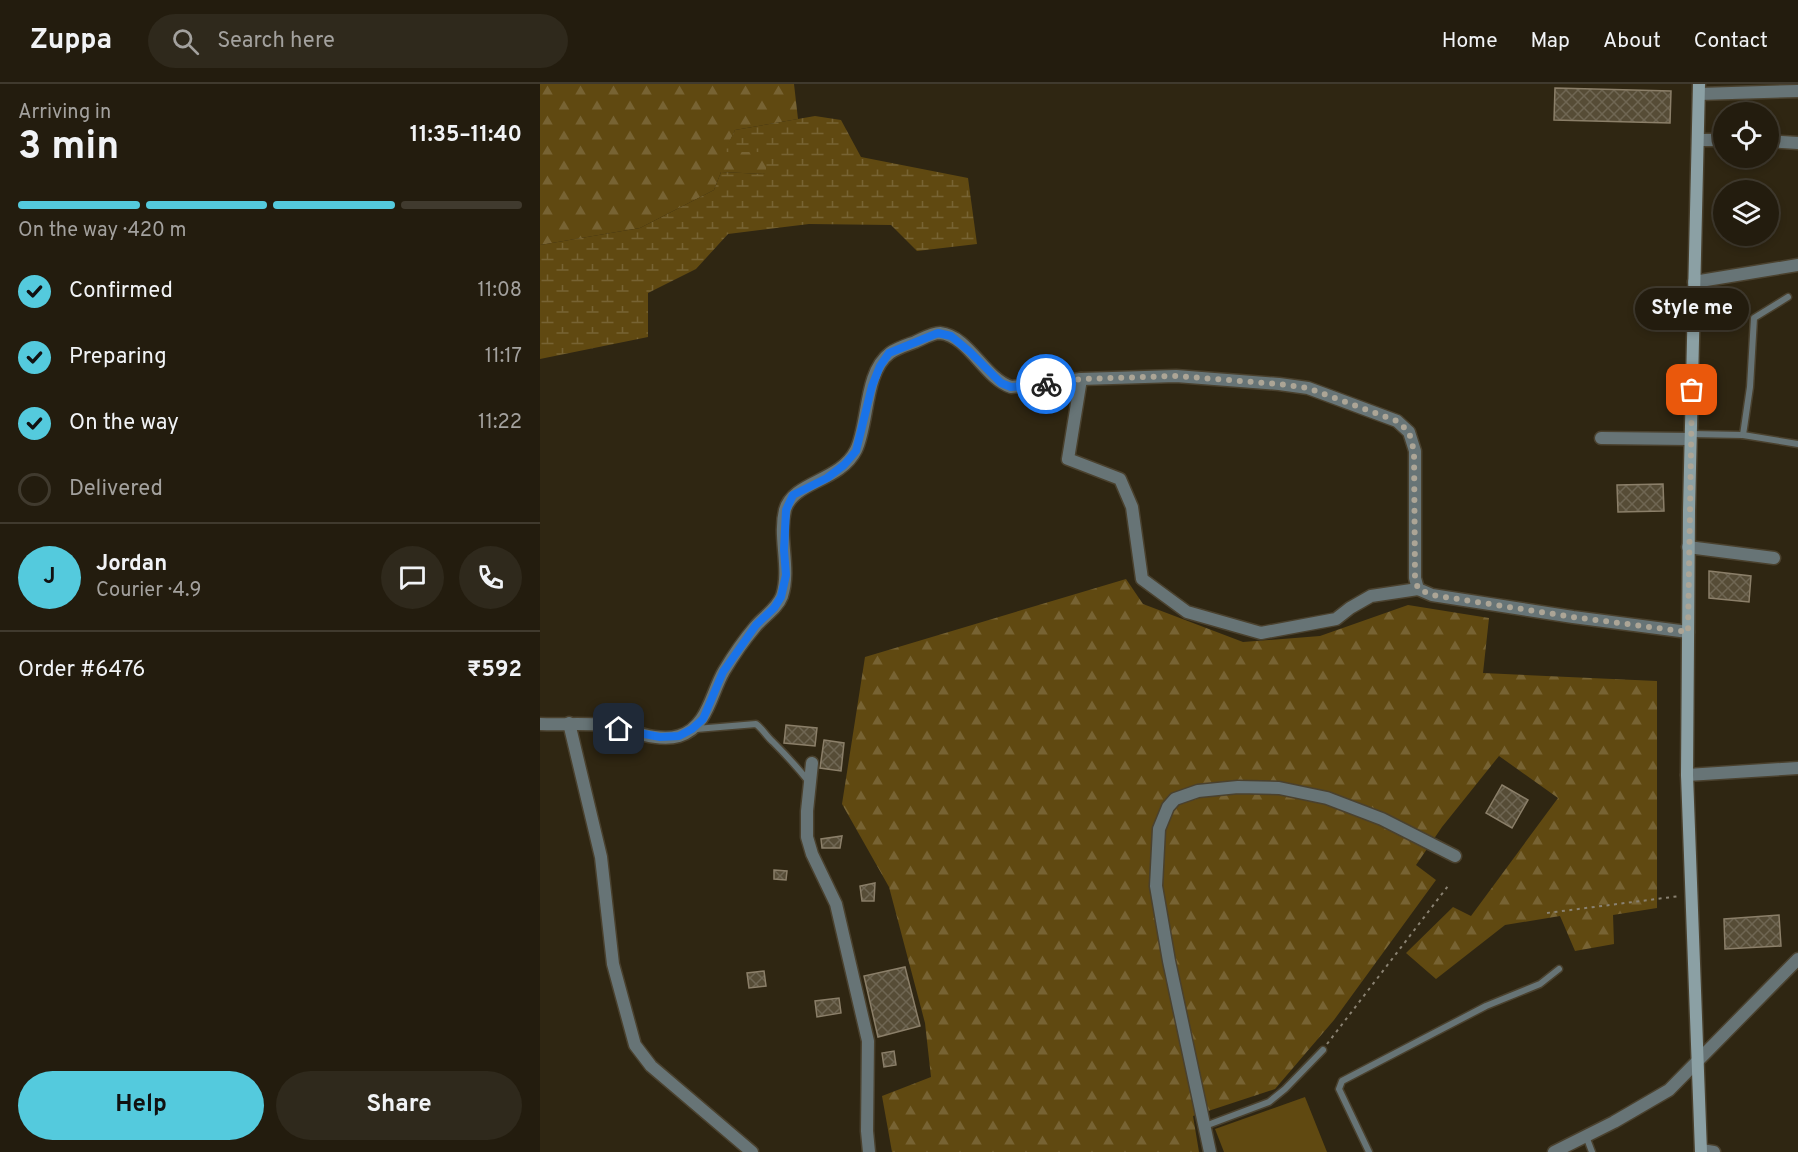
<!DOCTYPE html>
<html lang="en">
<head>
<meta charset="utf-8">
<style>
	:root { --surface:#231c0e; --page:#2f291c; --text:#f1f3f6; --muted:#a3a19e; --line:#403a2e; --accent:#54cadd }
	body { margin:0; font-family:Overpass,sans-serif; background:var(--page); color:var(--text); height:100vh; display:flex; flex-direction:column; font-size:22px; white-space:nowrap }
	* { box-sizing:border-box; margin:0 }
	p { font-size:20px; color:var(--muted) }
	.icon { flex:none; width:33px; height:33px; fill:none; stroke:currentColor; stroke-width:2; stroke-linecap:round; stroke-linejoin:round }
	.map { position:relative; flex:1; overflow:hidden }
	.sheet { display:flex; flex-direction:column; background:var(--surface); width:540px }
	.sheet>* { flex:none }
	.controls { position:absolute; left:1173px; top:18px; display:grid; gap:12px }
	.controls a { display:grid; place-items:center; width:66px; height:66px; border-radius:50%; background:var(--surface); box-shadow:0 3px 9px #0003,0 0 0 2px var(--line); font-size:30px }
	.pin { position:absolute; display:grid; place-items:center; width:51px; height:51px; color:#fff; margin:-26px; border-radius:12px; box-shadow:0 3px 9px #0006 }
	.courier { position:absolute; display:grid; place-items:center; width:60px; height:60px; margin:-30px; border:4px solid #1a73e8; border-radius:50%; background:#fff; color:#222; box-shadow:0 2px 8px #0007 }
	.bubble { position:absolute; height:42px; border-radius:21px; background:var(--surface); box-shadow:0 3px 9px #0003,0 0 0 2px var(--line); font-size:20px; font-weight:700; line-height:42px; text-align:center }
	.overview em { font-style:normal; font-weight:700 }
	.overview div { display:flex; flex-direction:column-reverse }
	.overview { display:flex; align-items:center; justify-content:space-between; height:102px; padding:0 18px }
	h1 { font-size:39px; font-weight:700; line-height:45px }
	.bar { display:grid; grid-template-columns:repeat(4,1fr); gap:9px 6px; align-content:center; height:72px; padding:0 18px }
	.bar i { height:8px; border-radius:4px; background:var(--line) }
	.bar .selected { background:var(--accent) }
	.bar p { grid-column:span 4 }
	.line { display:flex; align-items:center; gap:15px; padding:0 18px; border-top:2px solid var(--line) }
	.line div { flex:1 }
	.round { display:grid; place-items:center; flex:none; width:63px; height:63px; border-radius:32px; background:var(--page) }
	ol { padding:0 18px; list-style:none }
	li { display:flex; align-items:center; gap:18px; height:66px }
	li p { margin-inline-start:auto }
	li .icon { padding:6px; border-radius:50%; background:var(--accent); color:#111; stroke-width:4 }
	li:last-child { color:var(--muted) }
	li i { width:33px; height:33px; border:3px solid var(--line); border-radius:50% }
	.primary-button { display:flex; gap:12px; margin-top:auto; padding:12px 18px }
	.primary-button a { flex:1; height:69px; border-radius:36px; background:var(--accent); color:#111; font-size:24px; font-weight:700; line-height:69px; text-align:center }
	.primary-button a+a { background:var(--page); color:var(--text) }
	header { display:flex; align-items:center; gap:36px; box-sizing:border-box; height:84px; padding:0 30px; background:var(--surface); border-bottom:2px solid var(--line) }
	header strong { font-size:28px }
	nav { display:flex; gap:33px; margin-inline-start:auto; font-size:21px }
	.search { width:420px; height:54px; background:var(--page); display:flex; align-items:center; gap:15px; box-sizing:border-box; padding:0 21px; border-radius:33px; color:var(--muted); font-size:22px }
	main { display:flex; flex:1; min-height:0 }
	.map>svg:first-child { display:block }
	.grass { fill:#604911 }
	.forest { fill:url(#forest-firs) }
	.wetland { fill:url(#wetland-marsh) }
	.building { fill:url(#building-cross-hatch); stroke:#8b7f69; stroke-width:1.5 }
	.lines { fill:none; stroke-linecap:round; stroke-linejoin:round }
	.service-casing { stroke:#4a412e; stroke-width:9 }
	.minor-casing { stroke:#4a412e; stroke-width:15 }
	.tertiary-casing { stroke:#4a412e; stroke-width:15 }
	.secondary-casing { stroke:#4a412e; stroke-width:15 }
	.path { stroke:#8a8272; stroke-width:2; stroke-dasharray:3 4.5; stroke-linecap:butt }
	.service { stroke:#677476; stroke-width:6 }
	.minor { stroke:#677476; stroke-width:12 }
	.tertiary { stroke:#677476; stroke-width:12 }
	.secondary { stroke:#8ba0a4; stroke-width:12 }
	.done { stroke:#aca596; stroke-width:6; stroke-dasharray:0 10.8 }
	.route { stroke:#1a73e8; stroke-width:8 }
</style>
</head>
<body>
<header>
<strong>Zuppa</strong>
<div class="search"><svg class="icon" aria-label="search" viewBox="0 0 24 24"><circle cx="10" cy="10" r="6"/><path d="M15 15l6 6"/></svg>Search here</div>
<nav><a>Home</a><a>Map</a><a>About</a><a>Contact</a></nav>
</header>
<main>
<section class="sheet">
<div class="overview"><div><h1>3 min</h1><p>Arriving in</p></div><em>11:35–11:40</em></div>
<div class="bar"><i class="selected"></i><i class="selected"></i><i class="selected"></i><i></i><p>On the way · 420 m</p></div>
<ol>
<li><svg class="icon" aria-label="check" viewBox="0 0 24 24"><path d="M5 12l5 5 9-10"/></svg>Confirmed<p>11:08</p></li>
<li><svg class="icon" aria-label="check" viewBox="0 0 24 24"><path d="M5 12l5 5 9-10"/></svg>Preparing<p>11:17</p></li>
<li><svg class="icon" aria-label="check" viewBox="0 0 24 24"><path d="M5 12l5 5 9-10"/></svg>On the way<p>11:22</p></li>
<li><i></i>Delivered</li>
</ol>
<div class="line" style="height:108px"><b class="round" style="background:var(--accent);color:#111">J</b><div><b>Jordan</b><p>Courier · 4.9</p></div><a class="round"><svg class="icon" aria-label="chat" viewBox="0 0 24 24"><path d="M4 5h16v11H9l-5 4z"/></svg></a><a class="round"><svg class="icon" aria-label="phone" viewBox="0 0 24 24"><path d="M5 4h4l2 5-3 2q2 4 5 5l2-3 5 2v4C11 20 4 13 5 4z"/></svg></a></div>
<div class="line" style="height:78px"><div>Order #6476</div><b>₹592</b></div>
<div class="primary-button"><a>Help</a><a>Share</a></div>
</section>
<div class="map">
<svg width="1258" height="1068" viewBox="0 0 1258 1068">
	<defs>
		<pattern id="forest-firs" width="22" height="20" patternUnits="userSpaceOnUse" patternTransform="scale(1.5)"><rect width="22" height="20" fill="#604911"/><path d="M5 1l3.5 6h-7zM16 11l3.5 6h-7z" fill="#776333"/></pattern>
		<pattern id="wetland-marsh" width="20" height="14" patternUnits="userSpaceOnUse" patternTransform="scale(1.5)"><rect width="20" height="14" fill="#604911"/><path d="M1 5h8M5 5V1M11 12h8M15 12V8" fill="none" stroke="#776333"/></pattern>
		<pattern id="building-cross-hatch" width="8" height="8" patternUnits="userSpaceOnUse" patternTransform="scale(1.5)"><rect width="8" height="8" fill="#564c36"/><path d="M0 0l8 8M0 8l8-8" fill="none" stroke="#6f6653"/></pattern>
	</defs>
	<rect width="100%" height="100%" fill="#2f2612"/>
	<!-- grass -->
	<path class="grass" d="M765,1013L787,1068H684L675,1045Z"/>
	<!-- forest -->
	<g class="forest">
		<path d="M0,0H254L258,35L195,46L185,68H227L226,90L181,88L174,106L100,144L0,161Z"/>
		<path d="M586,495L603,520L703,558L780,552L868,521L949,534L943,589L1117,597V824L1073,831L1074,860L1035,867L1020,832L965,841L896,895L866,869L913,823L931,832L1018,714L959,672L902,743L876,781L896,796L794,936L735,1005L653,1032L659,1068H352L342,1012L391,993L385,939L349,803L302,720L325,573Z"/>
	</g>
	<!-- wetland -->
	<path class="wetland" d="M275,32L301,36L321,73L428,94L437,160L377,167L351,141L269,140L188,150L156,185L108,209V253L0,275V161L100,144L174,106L181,88L226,90V68H184L195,46Z"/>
	<!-- building -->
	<g class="building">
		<path d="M1015,4L1131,7L1130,39L1014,36Z"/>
		<path d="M1123,400L1124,427L1078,428L1077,401Z"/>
		<path d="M1169,487L1211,492L1209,518L1169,514Z"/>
		<path d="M246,641L277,644L275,662L244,659Z"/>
		<path d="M284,656L304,659L301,687L280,684Z"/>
		<path d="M962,701L988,716L972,744L946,729Z"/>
		<path d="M302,752L300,764H282L281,755Z"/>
		<path d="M234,786L247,787L246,796L234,795Z"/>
		<path d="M335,799L334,817H322L320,802Z"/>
		<path d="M1239,831L1241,862L1185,865L1184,835Z"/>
		<path d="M365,883L380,942L338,953L324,892Z"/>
		<path d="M224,887L226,902L209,904L207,889Z"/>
		<path d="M299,914L301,929L277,933L275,917Z"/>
		<path d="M354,967L356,981L344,983L342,969Z"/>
	</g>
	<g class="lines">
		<defs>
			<g id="service">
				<path d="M1151,350L1203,351L1210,303L1214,234L1248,213"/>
				<path d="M1203,351L1258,360"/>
				<path d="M156,645L216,640C223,645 226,652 233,658C246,671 258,684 269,698"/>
				<path d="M665,1042L729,1018L745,1005L783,966"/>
				<path d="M1046,1052L1052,1068"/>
				<path d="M829,1068L799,1005L802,997L946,922L1000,900L1019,885"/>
			</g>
			<g id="minor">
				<path d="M1159,10L1258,7"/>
				<path d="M1158,56H1184"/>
				<path d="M1228,57L1258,59"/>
				<path d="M1154,198L1258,181"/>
				<path d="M541,295L528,375L580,395L592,423L602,495L647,528L721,549L796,535L810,524L831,512L878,505"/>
				<path d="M1061,354L1150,355"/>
				<path d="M1148,463L1234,474"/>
				<path d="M29,639L61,773L73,880L95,961L111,982L212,1068"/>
				<path d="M0,640C21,641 42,639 63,641C86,644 116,659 139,652C168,643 171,609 184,587C193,572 204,556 215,543C224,532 237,525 242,512C251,484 238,454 245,426C253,397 300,398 316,366C329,339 324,288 350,269C357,264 367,261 375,258C382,255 392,249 400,249C429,252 444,294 471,303L541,295L636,292L739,300L768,304L857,337L869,348L875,367V494L878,505L892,511L1033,533L1148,548"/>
				<path d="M272,679L267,727V753L272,770L296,820L328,957L327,1047L329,1068"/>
				<path d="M1147,691L1258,684"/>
				<path d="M1161,1066L1174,1068"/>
				<path d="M670,1068L629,877L616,802L619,745L628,723L635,715L658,707L698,703L739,704L787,714L842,735L915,772"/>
			</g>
			<path id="tertiary" d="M1014,1068L1074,1038L1129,1006L1258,875"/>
			<path id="secondary" d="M1159,0L1149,427L1147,691L1161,1068"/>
		</defs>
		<!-- service casing -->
		<use href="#service" class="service-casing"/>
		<!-- minor casing -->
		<use href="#minor" class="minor-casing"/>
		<!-- tertiary casing -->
		<use href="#tertiary" class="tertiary-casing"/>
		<!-- secondary casing -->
		<use href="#secondary" class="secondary-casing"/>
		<!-- path -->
		<g class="path">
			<path d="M1007,829L1140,812"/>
			<path d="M787,960L908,802"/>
		</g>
		<!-- service -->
		<use href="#service" class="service"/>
		<!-- minor -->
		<use href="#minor" class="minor"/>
		<!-- tertiary -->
		<use href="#tertiary" class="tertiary"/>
		<!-- secondary -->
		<use href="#secondary" class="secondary"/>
	</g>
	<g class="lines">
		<!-- done -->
		<path class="done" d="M506,300L541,295L636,292L739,300L768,304L857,337L869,348L874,367L875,494L878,505L892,511L1033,533L1148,548L1152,306"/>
		<!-- route -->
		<path class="route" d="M79,645L120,653L139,652L152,645L163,635L183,588L216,541L234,524L241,513L246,491L244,466L246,426L253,411L287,394L304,381L316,367L332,302L340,282L349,269L398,249L411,252L430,268L461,299L471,303L506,300"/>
	</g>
</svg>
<div class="controls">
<a><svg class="icon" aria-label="locate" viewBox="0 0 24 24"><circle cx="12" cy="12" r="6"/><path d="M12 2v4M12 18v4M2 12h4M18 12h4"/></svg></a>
<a><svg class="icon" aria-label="layers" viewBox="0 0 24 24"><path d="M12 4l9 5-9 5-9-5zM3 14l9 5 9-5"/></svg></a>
</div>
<div class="pin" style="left:1152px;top:306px;background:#ea580c"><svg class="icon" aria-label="bag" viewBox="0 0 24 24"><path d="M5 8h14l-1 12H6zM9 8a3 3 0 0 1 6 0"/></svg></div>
<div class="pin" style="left:79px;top:645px;background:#1f2937"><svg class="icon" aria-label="home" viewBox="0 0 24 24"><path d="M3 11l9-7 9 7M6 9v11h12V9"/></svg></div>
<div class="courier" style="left:506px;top:300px"><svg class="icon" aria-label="bike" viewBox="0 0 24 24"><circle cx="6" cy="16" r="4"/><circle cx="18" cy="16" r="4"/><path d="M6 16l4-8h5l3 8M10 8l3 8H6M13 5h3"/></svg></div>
<div class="bubble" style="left:1095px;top:204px;width:114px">Style me</div>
</div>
</main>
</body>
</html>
